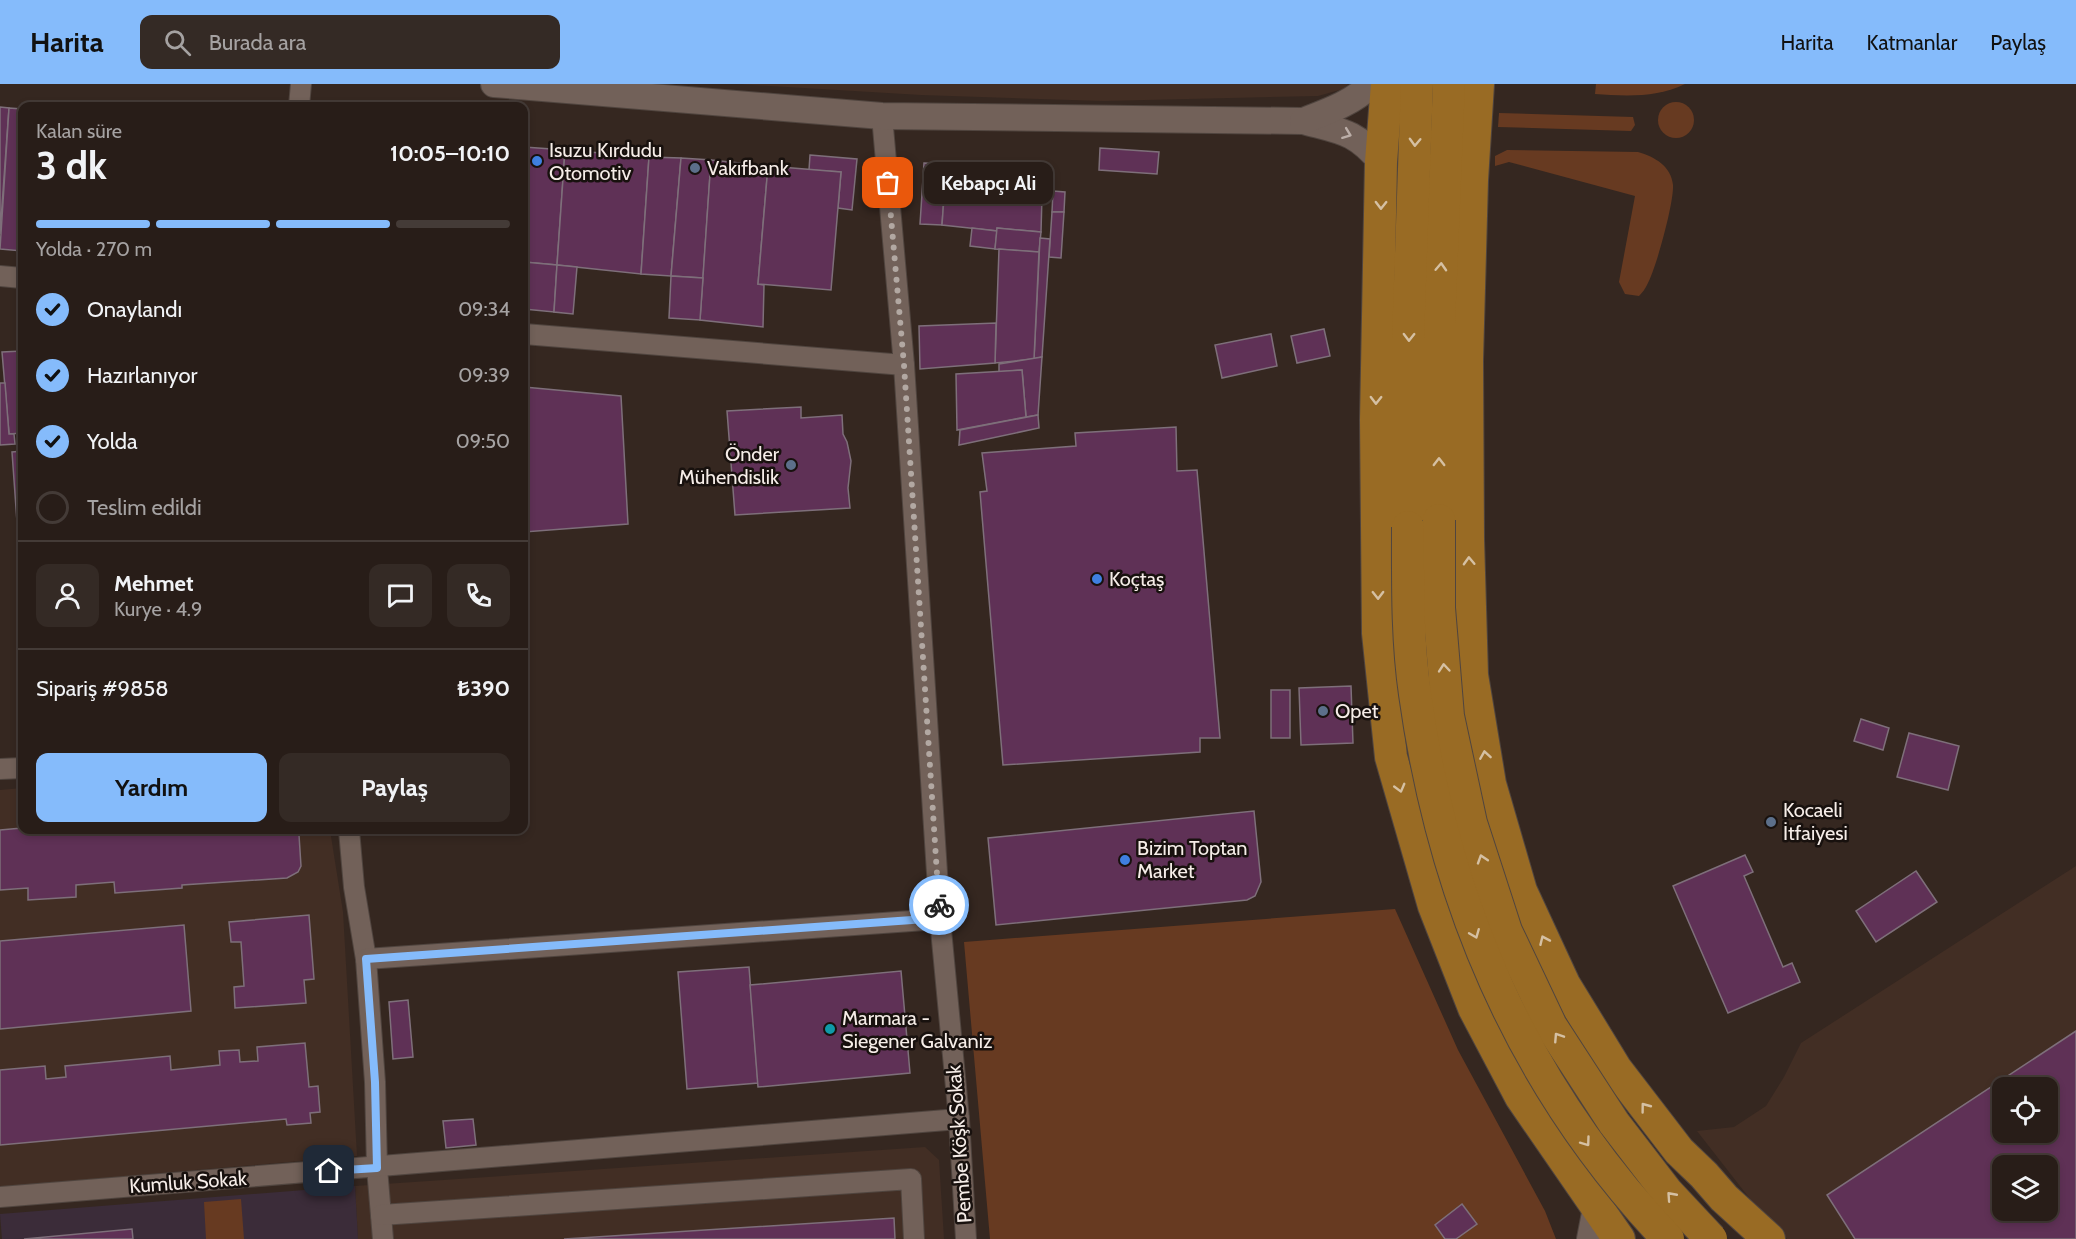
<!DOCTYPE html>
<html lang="tr">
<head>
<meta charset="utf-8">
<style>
	:root { --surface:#281d18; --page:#342a25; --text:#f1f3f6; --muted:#a5a2a2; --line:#443b37; --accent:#85bbfb }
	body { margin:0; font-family:Cabin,sans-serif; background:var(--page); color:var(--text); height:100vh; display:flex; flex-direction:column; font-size:22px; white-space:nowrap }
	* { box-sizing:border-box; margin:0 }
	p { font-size:20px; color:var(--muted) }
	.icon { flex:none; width:33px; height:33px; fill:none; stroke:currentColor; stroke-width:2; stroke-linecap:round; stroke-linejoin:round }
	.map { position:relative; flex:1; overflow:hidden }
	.panel { position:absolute; left:18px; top:18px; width:510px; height:732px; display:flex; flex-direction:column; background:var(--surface); border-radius:12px; box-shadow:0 3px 9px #0003,0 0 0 2px var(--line) }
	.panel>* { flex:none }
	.tools { position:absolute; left:1992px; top:993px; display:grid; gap:12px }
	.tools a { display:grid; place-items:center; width:66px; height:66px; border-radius:12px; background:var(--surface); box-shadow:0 3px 9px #0003,0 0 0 2px var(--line); font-size:30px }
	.pin { position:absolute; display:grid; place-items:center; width:51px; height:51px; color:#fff; margin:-26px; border-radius:12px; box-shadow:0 3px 9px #0006 }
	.courier { position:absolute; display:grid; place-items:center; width:60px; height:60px; margin:-30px; border:4px solid #85bbfb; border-radius:50%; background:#fff; color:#222; box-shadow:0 2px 8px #0007 }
	.bubble { position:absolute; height:42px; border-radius:12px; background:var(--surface); box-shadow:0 3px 9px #0003,0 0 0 2px var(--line); font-size:20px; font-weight:700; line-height:42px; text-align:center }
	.overview em { font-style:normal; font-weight:700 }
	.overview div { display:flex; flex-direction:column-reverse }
	.overview { display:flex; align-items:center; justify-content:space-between; height:102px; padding:0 18px }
	h1 { font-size:39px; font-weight:700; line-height:45px }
	.bar { display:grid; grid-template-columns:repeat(4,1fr); gap:9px 6px; align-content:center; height:72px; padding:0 18px }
	.bar i { height:8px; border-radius:4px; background:var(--line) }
	.bar .on { background:var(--accent) }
	.bar p { grid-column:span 4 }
	.line { display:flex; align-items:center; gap:15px; padding:0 18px; border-top:2px solid var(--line) }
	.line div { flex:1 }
	.round { display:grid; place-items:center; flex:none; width:63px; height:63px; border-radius:12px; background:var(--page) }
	ol { padding:0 18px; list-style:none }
	li { display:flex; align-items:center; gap:18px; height:66px }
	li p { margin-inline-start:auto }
	li .icon { padding:6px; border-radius:50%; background:var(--accent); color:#111; stroke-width:4 }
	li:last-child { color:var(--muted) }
	li i { width:33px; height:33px; border:3px solid var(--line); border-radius:50% }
	.action { display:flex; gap:12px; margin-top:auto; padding:12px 18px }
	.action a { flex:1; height:69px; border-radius:12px; background:var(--accent); color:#111; font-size:24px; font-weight:700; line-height:69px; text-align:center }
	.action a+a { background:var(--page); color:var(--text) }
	header { display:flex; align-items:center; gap:36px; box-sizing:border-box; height:84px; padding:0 30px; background:var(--accent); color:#111 }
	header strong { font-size:28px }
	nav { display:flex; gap:33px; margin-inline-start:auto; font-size:21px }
	.search { width:420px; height:54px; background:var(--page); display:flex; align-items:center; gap:15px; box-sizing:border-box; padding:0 21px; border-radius:12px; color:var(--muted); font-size:22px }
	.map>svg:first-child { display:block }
	.built { fill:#422e24; fill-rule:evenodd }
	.education { fill:#3b2c39 }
	.green { fill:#673a21 }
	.building { fill:#5f3156; stroke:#7e6f7a; stroke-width:1.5; fill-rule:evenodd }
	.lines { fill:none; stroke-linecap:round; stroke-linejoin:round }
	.minor-casing { stroke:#50453f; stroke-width:22 }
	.tertiary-casing { stroke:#50453f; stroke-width:28 }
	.primary-casing { stroke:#50453f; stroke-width:34 }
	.minor { stroke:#726159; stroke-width:20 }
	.tertiary { stroke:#726159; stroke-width:26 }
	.primary { stroke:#996b24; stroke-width:32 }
	.primary-bridge-casing { stroke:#50453f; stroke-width:34; stroke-linecap:butt }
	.primary-bridge { stroke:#996b24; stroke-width:32 }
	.oneway { stroke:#bbaea8 }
	.oneway2 { stroke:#d5c0a3 }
	.done { stroke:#b2a8a2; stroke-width:6; stroke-dasharray:0 10.8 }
	.route { stroke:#85bbfb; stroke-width:8 }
	.shop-dot { fill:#3f7fe0; stroke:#18110e; stroke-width:2 }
	.service-dot { fill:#5c6f8a; stroke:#18110e; stroke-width:2 }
	.culture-dot { fill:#0f9aa8; stroke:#18110e; stroke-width:2 }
	.labels { text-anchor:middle; stroke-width:5; stroke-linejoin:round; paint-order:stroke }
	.poi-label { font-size:20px; fill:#f6ede8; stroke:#18110e; text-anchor:start }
	.street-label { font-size:20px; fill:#f6ede8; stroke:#18110e }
</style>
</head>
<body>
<header>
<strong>Harita</strong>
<div class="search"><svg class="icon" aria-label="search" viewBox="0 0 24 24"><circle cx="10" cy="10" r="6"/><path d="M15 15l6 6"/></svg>Burada ara</div>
<nav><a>Harita</a><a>Katmanlar</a><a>Paylaş</a></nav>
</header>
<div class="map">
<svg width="2076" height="1155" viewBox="0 0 2076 1155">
	<rect width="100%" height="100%" fill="#352720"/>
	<!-- built -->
	<g class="built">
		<path d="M736,0H1348L1343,5L1318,12L1103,17L921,11Z"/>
		<path d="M22,704V746H330L343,828L357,1072L0,1103V706Z"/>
		<path d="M2076,782V1155H1787L1761,1129L1697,1047L1734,1043L1766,1022L1784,993L1801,959ZM2002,1004H2048V1048H2002ZM2002,1082H2048V1126H2002Z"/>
		<path d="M925,1063L939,1076L944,1155H358L355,1102Z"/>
	</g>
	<!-- education -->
	<path class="education" d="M355,1102L358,1155H2L0,1130Z"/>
	<!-- green -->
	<g class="green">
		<path d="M1596,0H1685C1658,14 1624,12 1595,10Z"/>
		<circle cx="1676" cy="36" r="18"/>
		<path d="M1499,29L1633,33L1635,41L1631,47L1498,43Z"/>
		<path d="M1507,66L1638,68C1655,73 1671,82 1673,101C1674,119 1656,185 1647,201C1645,205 1642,209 1639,212L1625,210L1619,198L1635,112L1509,78L1495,82V72Z"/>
		<path d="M1395,825L1458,966L1545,1127L1556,1155H990L964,858Z"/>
		<path d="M241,1115L244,1155H206L204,1118Z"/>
	</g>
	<!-- building -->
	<g class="building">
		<path d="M0,23L9,24L0,150Z"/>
		<path d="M9,24L22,25V167L0,165Z"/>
		<path d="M524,63L565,66L557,181L524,178Z"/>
		<path d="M1100,64L1159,68L1157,90L1099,86Z"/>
		<path d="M565,66L649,73L641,190L557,181Z"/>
		<path d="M810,71L857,75L852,126L838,124L841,88L809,86Z"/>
		<path d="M649,73L681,74L671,192L641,190Z"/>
		<path d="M681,74L711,76L703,194L671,192Z"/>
		<path d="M711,76L768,82L758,200L764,201L763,243L700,236Z"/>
		<path d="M924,79L946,80L942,141L920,140Z"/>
		<path d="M768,82L841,88L831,206L758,200Z"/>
		<path d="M945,100L1042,112L1041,148L997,144V147L942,141Z"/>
		<path d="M1053,107L1065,108L1064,128H1052Z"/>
		<path d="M1052,128H1064L1061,174L1049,173Z"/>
		<path d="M972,144L997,147L995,165L970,162Z"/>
		<path d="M997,144L1041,148L1039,168L995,165Z"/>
		<path d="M1040,154L1050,155L1042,273L1034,275Z"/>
		<path d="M999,165L1039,168L1034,275L995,279Z"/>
		<path d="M524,178L557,181L554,228L524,225Z"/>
		<path d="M557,181L577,183L573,230L554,228Z"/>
		<path d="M671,192L703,194L700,236L669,234Z"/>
		<path d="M996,239L995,279L920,285L919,242Z"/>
		<path d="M1324,245L1330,272L1297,279L1291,252Z"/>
		<path d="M1271,250L1277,282L1222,294L1215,261Z"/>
		<path d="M22,267V349L9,350L2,268Z"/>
		<path d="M1042,273L1038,331L1026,333L1022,286L999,288V280Z"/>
		<path d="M1022,286L1026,333L957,346L956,290Z"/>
		<path d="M0,299H5L9,350H14L15,360L0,361Z"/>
		<path d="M524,303L621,312L628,440L524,448Z"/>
		<path d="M801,323V334L842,331L843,350L847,358L851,377L848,404L850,424L735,431L727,327Z"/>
		<path d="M1038,331L1039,344L959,361L960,346Z"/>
		<path d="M1176,343L1177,387L1197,386L1220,654H1200V668L1003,681L980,408L987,407L982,369L1076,362L1075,349Z"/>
		<path d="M22,367V466H19L12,368Z"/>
		<path d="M1351,602L1353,659L1301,661L1299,604Z"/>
		<rect x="1271" y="606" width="19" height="48"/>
		<path d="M1861,635L1889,644L1883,666L1854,657Z"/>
		<path d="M1909,649L1959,662L1948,706L1897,693Z"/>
		<path d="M1254,727L1261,798L1255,812L1247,816L996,841L988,754Z"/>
		<path d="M22,744L287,746L288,751H299L301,782L298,788L287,794L182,801V804L115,809L114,798L76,801V813L28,816V804L0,806V746Z"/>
		<path d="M1745,771L1753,788L1744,792L1783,883L1792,879L1800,898L1728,929L1673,802Z"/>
		<path d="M1916,787L1937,818L1876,858L1856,827Z"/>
		<path d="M309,831L314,895L304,896L306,919L235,924L234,903L244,902L241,858H231L229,838Z"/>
		<path d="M184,841L191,927L0,945V857Z"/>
		<path d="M749,883L758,999L687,1005L678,888Z"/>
		<path d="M901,887L910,989L758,1003L750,901Z"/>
		<path d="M408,916L413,973L393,975L389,918Z"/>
		<path d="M2076,947V1155H1855L1827,1111ZM2002,1004H2048V1048H2002ZM2002,1082H2048V1126H2002Z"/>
		<path d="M305,959L309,1003L318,1002L320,1028L310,1029L311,1039L287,1041L286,1035L0,1061V986L45,982L46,995L66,993L65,982L170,972L171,986L220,981L219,967L239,966L240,978L258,977L257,963Z"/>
		<path d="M473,1035L476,1061L446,1064L443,1037Z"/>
		<path d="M1462,1120L1477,1140L1456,1155H1445L1435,1141Z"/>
		<path d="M894,1134L895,1155H564Z"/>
		<path d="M132,1145L133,1155H24Z"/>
	</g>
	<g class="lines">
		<defs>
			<g id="minor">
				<path d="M299,22L301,0"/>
				<path d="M882,32L904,281L940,835L959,1035L966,1155"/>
				<path d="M0,192L22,194"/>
				<path d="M524,250L904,281"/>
				<path d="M0,685L22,684"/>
				<path d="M349,746L354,803L366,875L375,998L377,1084L383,1155"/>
				<path d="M366,875L940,835"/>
				<path d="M0,1113L959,1035"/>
				<path d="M381,1131L911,1095L914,1155"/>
			</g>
			<g id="tertiary">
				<path d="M494,0L882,32L1303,37C1340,47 1356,47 1381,78"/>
				<path d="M1303,37C1329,27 1352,19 1372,0"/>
				<path d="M1590,1155L1596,1124"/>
			</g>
			<g id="primary">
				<path d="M1387,0L1381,78L1376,336L1378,549L1391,673L1434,822L1474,924L1521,1013L1619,1155"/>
				<path d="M1478,0L1472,96L1467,276L1468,455L1472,591L1490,700L1521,807L1564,900L1616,985L1679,1067L1704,1091L1724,1114L1769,1155"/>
				<path d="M1439,436V240L1449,0"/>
				<path d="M1408,443V255L1417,0"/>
			</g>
		</defs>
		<!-- minor casing -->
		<use href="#minor" class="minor-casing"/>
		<!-- tertiary casing -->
		<use href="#tertiary" class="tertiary-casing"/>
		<!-- primary casing -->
		<use href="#primary" class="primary-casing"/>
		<!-- minor -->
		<use href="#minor" class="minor"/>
		<!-- tertiary -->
		<use href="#tertiary" class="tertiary"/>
		<!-- primary -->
		<use href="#primary" class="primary"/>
		<defs>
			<g id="primary-bridge">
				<path d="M1439,436V524L1448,632L1471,739L1506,847L1551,942L1614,1039L1667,1108L1711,1155"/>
				<path d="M1408,443C1408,498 1407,555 1415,610C1444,818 1522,1002 1668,1155"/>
			</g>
		</defs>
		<!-- primary-bridge casing -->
		<use href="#primary-bridge" class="primary-bridge-casing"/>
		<!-- primary-bridge -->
		<use href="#primary-bridge" class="primary-bridge"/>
	</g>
	<!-- one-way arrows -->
	<defs><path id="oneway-chevron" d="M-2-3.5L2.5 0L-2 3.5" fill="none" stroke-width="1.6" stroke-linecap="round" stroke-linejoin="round" transform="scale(1.5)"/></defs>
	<use class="oneway" href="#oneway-chevron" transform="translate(1347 50) rotate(21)"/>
	<g class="oneway2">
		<use href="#oneway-chevron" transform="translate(1415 58) rotate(92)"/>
		<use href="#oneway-chevron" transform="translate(1381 121) rotate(91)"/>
		<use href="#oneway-chevron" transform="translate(1441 183) rotate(-87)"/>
		<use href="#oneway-chevron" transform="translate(1409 253) rotate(91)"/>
		<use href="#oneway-chevron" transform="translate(1376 316) rotate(91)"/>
		<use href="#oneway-chevron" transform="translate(1439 378) rotate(-90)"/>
		<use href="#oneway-chevron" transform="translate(1469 477) rotate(-92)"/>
		<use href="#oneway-chevron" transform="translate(1378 511) rotate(89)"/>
		<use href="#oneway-chevron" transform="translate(1444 584) rotate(-95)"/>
		<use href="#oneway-chevron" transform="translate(1485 671) rotate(-99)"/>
		<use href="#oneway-chevron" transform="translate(1400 704) rotate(75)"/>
		<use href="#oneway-chevron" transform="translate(1482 775) rotate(-108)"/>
		<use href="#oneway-chevron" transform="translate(1475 850) rotate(68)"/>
		<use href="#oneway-chevron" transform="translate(1544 856) rotate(-114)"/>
		<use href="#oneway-chevron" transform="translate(1558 953) rotate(-123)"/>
		<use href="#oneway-chevron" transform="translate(1645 1023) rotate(-127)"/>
		<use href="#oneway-chevron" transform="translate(1586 1058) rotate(54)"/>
		<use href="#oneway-chevron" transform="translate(1671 1112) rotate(-132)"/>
	</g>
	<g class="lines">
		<!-- done -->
		<path class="done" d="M888,99L904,281L939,821"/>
		<!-- route -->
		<path class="route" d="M329,1087L377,1084L375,998L366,875L940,834L939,821"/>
	</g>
	<!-- markers -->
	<g class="shop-dot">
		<circle cx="537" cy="77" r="6"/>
		<circle cx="1097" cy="495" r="6"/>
		<circle cx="1125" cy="776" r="6"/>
	</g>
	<g class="service-dot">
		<circle cx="695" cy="84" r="6"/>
		<circle cx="791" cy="381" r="6"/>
		<circle cx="1323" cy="627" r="6"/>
		<circle cx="1771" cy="738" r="6"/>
	</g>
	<circle class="culture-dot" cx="830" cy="945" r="6"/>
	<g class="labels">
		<!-- poi labels -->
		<g class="poi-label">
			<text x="549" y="73">Isuzu Kırdudu<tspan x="549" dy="23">Otomotiv</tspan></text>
			<text x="707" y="91">Vakıfbank</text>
			<text x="779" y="377" text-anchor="end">Önder<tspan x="779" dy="23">Mühendislik</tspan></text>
			<text x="1109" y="502">Koçtaş</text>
			<text x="1335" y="634">Opet</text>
			<text x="1783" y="733">Kocaeli<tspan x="1783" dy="23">İtfaiyesi</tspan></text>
			<text x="1137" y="771">Bizim Toptan<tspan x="1137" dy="23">Market</tspan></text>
			<text x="842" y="941">Marmara -<tspan x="842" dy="23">Siegener Galvaniz</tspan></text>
		</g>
		<!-- street labels -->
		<g class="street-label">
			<text transform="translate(959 1060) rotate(-94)" y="7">Pembe Köşk Sokak</text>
			<text transform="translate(188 1098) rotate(-4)" y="7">Kumluk Sokak</text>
		</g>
	</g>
</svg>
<div class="tools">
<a><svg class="icon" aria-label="locate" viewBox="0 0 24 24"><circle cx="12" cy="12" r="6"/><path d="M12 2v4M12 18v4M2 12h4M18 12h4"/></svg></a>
<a><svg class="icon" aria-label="layers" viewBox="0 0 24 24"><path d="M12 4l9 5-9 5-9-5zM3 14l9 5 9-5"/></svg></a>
</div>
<div class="pin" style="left:888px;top:99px;background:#ea580c"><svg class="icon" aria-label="bag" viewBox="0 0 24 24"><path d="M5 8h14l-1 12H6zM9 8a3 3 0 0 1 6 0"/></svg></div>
<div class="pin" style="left:329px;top:1087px;background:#1f2937"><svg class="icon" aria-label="home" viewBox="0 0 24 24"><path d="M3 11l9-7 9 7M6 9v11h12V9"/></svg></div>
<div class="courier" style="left:939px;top:821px"><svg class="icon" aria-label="bike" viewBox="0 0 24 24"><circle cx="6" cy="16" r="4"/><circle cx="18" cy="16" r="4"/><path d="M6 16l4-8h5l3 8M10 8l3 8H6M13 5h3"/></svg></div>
<div class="bubble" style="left:924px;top:78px;width:129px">Kebapçı Ali</div>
<section class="panel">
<div class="overview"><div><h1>3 dk</h1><p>Kalan süre</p></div><em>10:05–10:10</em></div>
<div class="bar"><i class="on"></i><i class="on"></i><i class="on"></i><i></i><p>Yolda · 270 m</p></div>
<ol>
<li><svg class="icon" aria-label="check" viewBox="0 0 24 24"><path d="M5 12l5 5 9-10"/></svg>Onaylandı<p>09:34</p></li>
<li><svg class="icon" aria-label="check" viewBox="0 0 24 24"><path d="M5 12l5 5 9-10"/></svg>Hazırlanıyor<p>09:39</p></li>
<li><svg class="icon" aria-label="check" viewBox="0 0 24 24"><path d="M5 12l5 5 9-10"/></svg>Yolda<p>09:50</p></li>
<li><i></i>Teslim edildi</li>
</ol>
<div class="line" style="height:108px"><a class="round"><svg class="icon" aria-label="person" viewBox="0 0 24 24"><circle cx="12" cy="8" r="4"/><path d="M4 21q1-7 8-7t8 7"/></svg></a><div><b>Mehmet</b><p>Kurye · 4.9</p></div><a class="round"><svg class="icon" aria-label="chat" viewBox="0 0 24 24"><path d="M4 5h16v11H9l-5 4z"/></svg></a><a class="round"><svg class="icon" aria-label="phone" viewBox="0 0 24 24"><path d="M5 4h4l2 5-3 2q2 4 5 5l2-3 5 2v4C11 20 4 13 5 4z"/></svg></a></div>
<div class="line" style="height:78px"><div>Sipariş #9858</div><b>₺390</b></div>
<div class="action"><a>Yardım</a><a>Paylaş</a></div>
</section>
</div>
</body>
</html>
